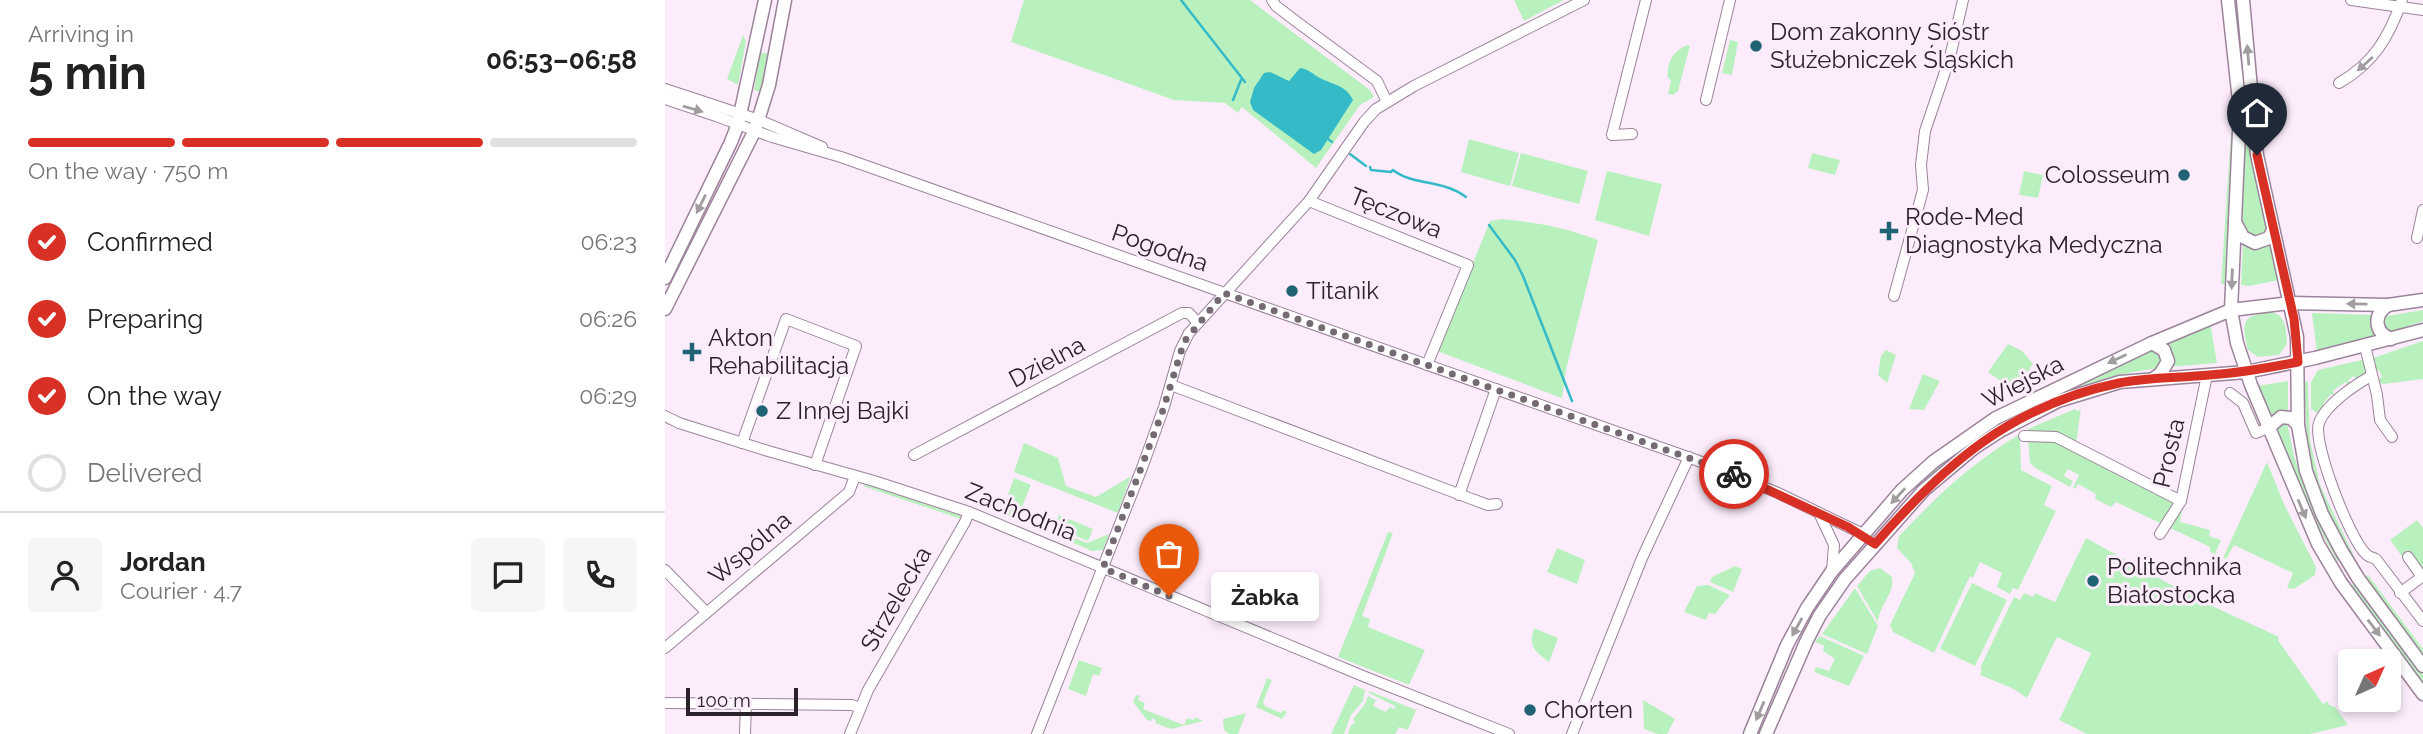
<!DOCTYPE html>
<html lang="en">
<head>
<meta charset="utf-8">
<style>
	:root { --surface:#fff; --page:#f6f6f6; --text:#222; --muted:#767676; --line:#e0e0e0; --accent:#d93025 }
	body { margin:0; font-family:Raleway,sans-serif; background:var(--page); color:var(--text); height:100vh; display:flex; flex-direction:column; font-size:26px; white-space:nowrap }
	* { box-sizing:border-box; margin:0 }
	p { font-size:23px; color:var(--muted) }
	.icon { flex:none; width:38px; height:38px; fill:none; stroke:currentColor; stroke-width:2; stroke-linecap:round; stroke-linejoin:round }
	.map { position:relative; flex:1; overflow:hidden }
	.drawer { display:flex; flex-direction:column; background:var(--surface); width:665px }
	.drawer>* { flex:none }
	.needle { width:46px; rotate:45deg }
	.controls { position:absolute; left:1673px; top:649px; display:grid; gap:14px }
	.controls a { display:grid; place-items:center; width:63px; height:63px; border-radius:7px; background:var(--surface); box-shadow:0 4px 10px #0003; font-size:35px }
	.scale { position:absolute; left:21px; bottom:18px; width:112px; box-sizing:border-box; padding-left:7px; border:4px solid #2c222b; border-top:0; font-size:19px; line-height:24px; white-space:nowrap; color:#2c222b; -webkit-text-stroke:5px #fdedfc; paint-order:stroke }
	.pin { position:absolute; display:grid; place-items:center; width:60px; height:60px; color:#fff; margin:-72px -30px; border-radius:50% 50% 50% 0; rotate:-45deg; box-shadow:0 0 7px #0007 }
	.pin .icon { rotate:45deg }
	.courier { position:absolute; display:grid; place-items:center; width:70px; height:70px; margin:-35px; border:5px solid #d93025; border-radius:50%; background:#fff; color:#222; box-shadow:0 2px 9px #0007 }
	.bubble { position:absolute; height:49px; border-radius:7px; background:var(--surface); box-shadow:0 4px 10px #0003; font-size:23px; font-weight:700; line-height:49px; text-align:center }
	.summary em { font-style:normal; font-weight:700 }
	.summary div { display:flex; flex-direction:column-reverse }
	.summary { display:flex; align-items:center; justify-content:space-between; height:119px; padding:0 28px }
	h1 { font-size:46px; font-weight:700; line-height:52px }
	.bar { display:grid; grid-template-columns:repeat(4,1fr); gap:10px 7px; align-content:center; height:84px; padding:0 28px }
	.bar i { height:9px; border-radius:5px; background:var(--line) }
	.bar .on { background:var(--accent) }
	.bar p { grid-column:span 4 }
	.line { display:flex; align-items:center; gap:18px; padding:0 28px; border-top:2px solid var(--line) }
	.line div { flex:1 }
	.round { display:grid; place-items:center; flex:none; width:74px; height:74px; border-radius:7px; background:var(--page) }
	ol { padding:0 28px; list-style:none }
	li { display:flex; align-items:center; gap:21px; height:77px }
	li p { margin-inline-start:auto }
	li .icon { padding:7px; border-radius:50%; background:var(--accent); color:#fff; stroke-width:4 }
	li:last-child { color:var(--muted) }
	li i { width:38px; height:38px; border:4px solid var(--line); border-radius:50% }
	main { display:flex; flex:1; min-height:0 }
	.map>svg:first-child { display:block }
	.green { fill:#b9f1be }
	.water { fill:#35bac7 }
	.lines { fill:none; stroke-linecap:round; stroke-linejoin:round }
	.stream { stroke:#35bac7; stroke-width:2.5 }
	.minor-casing { stroke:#9c839b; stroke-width:12 }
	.major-casing { stroke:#9c839b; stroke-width:15 }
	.minor { stroke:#fff; stroke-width:10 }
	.major { stroke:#fff; stroke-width:12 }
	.oneway { fill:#a09ca0 }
	.done { stroke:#756974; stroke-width:7; stroke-dasharray:0 12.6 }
	.route { stroke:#d93025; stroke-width:9 }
	.poi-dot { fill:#1f6375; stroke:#fdedfc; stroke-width:2.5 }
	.labels { text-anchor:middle; stroke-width:6; stroke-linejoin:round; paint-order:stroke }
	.poi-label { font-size:24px; fill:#2c222b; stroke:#fdedfc; text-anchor:start }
	.street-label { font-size:24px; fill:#2c222b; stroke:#fdedfc }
</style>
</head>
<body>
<main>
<section class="drawer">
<div class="summary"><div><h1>5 min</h1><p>Arriving in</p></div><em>06:53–06:58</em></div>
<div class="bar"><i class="on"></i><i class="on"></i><i class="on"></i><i></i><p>On the way · 750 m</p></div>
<ol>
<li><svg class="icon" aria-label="check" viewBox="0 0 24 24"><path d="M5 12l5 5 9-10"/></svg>Confirmed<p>06:23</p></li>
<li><svg class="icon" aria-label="check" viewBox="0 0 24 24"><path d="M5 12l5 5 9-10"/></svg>Preparing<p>06:26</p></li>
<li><svg class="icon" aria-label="check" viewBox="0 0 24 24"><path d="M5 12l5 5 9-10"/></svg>On the way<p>06:29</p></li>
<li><i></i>Delivered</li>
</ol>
<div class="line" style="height:126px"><a class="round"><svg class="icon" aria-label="person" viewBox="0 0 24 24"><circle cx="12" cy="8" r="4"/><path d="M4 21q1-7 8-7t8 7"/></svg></a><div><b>Jordan</b><p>Courier · 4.7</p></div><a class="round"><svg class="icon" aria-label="chat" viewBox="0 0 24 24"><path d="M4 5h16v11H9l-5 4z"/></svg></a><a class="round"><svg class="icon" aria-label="phone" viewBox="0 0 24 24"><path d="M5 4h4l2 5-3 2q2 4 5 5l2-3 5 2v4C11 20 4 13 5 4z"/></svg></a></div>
</section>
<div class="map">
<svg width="1758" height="734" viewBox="0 0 1758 734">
	<rect width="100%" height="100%" fill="#fdedfc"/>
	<!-- green -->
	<g class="green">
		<path d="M359,0H585L705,90L709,97L695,105L651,168L577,107L573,113L560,103L509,100L346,42Z"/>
		<path d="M849,0H899L859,21Z"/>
		<path d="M1569,6L1571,10H1574L1602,229L1593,238L1578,233L1577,163Z"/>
		<path d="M78,35L81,41L73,85L62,79Z"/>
		<path d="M1065,40L1073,42L1067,75L1057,73Z"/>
		<path d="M1022,45L1025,46L1013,91L1008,95L1003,94L1006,80L1003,78C1001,63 1008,51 1022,45Z"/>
		<path d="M95,53H105L98,93L89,90Z"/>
		<path d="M1566,132L1569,134C1567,184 1562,234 1560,284H1556Z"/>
		<path d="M804,139L854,153L845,186L796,172Z"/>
		<path d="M856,153L923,171L914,204L847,186Z"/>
		<path d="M1147,153L1175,160L1170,175L1143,168Z"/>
		<path d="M942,171L997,184L984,236L930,220Z"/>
		<path d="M1359,171L1378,175L1373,198L1354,195Z"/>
		<path d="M837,219C870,222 903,228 933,240L901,370L897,398L772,351L825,221Z"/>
		<path d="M1605,240L1614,280L1584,286L1576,285L1578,243Z"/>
		<path d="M1758,310V321L1727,332L1720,331L1717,321L1721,316Z"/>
		<path d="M1607,312C1622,316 1621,331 1622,344L1614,355L1593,357L1583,350C1576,321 1577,315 1607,312Z"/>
		<path d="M1647,313L1712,315L1716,336L1652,352Z"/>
		<path d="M1545,322L1552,363L1503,367L1497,343Z"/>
		<path d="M1758,341V379L1718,384L1712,382V379L1717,377L1714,370L1709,371L1705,359Z"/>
		<path d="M1343,344L1357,351L1368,364L1353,385H1341L1323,372Z"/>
		<path d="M1488,347L1498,356L1493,368C1417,378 1342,411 1283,460C1260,480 1239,504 1219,526L1278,460L1325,426Z"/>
		<path d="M1221,350L1231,355L1222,383L1213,375L1216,356Z"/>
		<path d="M1701,359L1703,372L1692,380L1689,376L1683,380L1686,385L1684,386L1680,382L1668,391L1671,396L1666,394L1658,404L1663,408L1659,411L1655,409L1652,413L1646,409V382L1653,370Z"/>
		<path d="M1258,374L1275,381L1259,410L1244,409Z"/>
		<path d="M1623,381V415L1612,413L1605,418L1592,386Z"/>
		<path d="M1639,381L1643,382L1645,440L1655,485L1689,556L1684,553L1651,487L1642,440Z"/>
		<path d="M1416,407L1411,445L1363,432V429L1410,409L1412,411L1415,410Z"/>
		<path d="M1622,422L1629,456L1637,479L1674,561H1672L1632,487L1609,424Z"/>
		<path d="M1355,434L1356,470L1387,486L1379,505L1391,511L1353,590L1348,588L1345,594L1332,587L1337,573L1315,562L1308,578L1305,576L1269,653L1228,632L1225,625L1250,573L1246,563L1232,548L1234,536C1274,494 1304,465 1355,434Z"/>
		<path d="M1387,438C1431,461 1473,487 1518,506L1515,522L1545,530L1544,536L1556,540L1550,554L1545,552V547L1451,502L1446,507L1430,499L1431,494L1413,484L1410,489L1408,488L1414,475L1403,469L1399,476L1408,481L1405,487L1370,468L1365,463L1363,439Z"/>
		<path d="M359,443L393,458L401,486L431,497L466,476L453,513L349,472Z"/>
		<path d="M1602,462L1619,504L1651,567L1650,575L1629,589L1622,588L1628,573L1569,545L1561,559L1558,558Z"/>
		<path d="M349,478L366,485L354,514L361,518L359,523L334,512L338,508Z"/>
		<path d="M203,484L294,513L296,519L198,486Z"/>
		<path d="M394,515L428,529L423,541L389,527Z"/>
		<path d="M1752,520L1758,528V570L1751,576L1725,540Z"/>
		<path d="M387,529L422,543L444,534L438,550L427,551L385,533Z"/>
		<path d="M723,532L728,533L697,616L705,619L703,627L760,650L744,685L673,657Z"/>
		<path d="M493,533L520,543L516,553L489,543Z"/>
		<path d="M1421,538L1532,599L1614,637L1613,640L1658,704L1663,701L1664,705L1670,707L1683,725L1645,734H1422L1394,720L1426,653L1392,637L1362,698L1349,689L1315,675L1317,669L1315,668L1349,597L1355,600L1359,593L1368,597L1370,593L1390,602Z"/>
		<path d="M892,548L920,560L912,584L882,572Z"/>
		<path d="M1070,566L1077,569L1068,592L1045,582L1047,577Z"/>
		<path d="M1215,568L1227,577C1230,594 1214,605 1213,622L1192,586L1205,571Z"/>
		<path d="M1703,575L1758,649V653L1752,649L1699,577Z"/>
		<path d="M1307,583L1342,600L1310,666L1275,649Z"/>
		<path d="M1691,583L1758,674V686L1685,586Z"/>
		<path d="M1043,585L1065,595L1050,614L1044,613L1041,620L1019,612L1032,586Z"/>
		<path d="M1190,588L1213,626L1202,654L1157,634Z"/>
		<path d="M869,628L893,638L884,662C870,651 863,647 869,628Z"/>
		<path d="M1155,636L1199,656L1184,686L1149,672L1151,667L1164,671L1170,659L1158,651L1159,646L1150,642Z"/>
		<path d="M414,660L437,668L434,676L428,674L421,696L403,689Z"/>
		<path d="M602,678L607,680L598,702L600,706L616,713L618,710L622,712L617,719L591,707Z"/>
		<path d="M689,685L700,690L698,701L686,715L679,734H666Z"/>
		<path d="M704,691L751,710L743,730L734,727L730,734H683L686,725L690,723L688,719L700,704L703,696L711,700L708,706L721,712L725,707L730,709V706L704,693Z"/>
		<path d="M471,695L475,696L473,700L480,703L478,709L519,725L522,718L529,720L530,717L538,721L506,729L490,723L491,720L488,718L486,721L482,720L468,702Z"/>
		<path d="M978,700L1010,719L1002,734H993L979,729Z"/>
		<path d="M581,713L573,734H564L559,730L558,719Z"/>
	</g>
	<!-- water -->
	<path class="water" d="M635,68C643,69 648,74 655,78C668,85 681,85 688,100L656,150L649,154L588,110L585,102L589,88L599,73L605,72L624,81Z"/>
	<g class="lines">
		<!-- stream -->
		<g class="stream">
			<path d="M516,0L580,82"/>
			<path d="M568,100L576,80"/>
			<path d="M663,139L667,142"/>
			<path d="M685,154L701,166"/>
			<path d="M705,167L706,170L726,172L728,170C748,186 777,179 801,197"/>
			<path d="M824,225L850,260L858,276L907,401"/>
		</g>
		<defs>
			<g id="minor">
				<path d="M607,0L611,6L632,22L712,81L722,102"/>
				<path d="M1686,0L1758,10"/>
				<path d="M1674,83C1709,63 1724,37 1737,0"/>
				<path d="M0,89L94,120L157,147"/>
				<path d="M0,99L51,116L107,137L176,157L1045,465L1113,493L1198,534"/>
				<path d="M1041,100L1065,0"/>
				<path d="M967,134L947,135L981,0"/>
				<path d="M644,201L803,265L762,365"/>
				<path d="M1752,238L1758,210"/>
				<path d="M1229,296L1258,190L1256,165L1260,131L1285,57L1298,0"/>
				<path d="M1700,346L1712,395L1715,420L1727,437"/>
				<path d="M1706,376C1690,385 1660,405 1654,423C1647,442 1685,540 1701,554C1703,557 1707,557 1711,559L1758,621"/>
				<path d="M506,385L804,498L823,505L832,504"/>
				<path d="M1565,393L1578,403L1591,433L1603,428"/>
				<path d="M0,416L14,423L103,451L209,481L304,512L698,676L844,734"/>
				<path d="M1359,436L1391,437L1516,501"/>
				<path d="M77,443L121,319L191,346L150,465"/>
				<path d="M249,455L517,313H524L533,323"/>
				<path d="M794,495L831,389"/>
				<path d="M1154,513L1169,545L1167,571"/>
				<path d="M1495,534L1516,501L1542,375"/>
				<path d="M1743,557L1757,577"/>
				<path d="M0,570L41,612"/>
				<path d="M1735,593L1758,576"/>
				<path d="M0,648L184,492L190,476"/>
				<path d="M0,703L187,705L195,708"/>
				<path d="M80,734L81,703"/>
				<path d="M185,734L203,690L300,522L304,512"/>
				<path d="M372,734L477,468L499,407L515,351L524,333L644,201L699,122L711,109L749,86L919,0"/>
				<path d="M907,734L977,558L1024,457"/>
			</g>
			<g id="major">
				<path d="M1563,0L1575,110L1566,310L1572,343L1586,385L1653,544L1676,583L1758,694"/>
				<path d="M1578,0L1592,155L1632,337L1633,425L1641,471L1657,514L1676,550L1693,578L1758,666"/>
				<path d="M1570,222L1578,237L1590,243L1604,238L1608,230"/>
				<path d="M0,278L66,142L73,124L100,0"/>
				<path d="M1723,305C1708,315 1709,332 1726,339"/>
				<path d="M0,309L90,130L104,85L120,0"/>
				<path d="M1487,343L1499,350L1503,361L1496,373L1488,379"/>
				<path d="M1603,428L1616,417L1626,418L1633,425"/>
				<path d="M1085,734L1122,645L1142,608L1167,571L1237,490L1268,462L1331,418L1487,343L1566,310L1625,303L1723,305L1758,300"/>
				<path d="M1101,734L1142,640L1155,615L1180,579L1259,490L1309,448L1335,431L1393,401L1455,382L1581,372L1650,358L1758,330"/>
			</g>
		</defs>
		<!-- minor casing -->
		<use href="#minor" class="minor-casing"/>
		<!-- major casing -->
		<use href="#major" class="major-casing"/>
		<!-- minor -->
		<use href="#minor" class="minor"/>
		<!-- major -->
		<use href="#major" class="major"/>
	</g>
	<!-- one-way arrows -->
	<defs><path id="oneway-solid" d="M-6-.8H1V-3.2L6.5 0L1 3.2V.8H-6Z" transform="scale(1.75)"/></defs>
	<g class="oneway">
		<use href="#oneway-solid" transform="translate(1583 55) rotate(-95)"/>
		<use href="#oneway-solid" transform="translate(1700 64) rotate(138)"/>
		<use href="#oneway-solid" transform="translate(28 109) rotate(16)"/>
		<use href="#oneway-solid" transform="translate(36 204) rotate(116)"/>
		<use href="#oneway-solid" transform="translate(1567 279) rotate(92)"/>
		<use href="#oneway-solid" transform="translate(1692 304) rotate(-179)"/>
		<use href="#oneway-solid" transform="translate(1452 359) rotate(155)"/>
		<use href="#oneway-solid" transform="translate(1233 496) rotate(133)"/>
		<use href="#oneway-solid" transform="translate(1637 509) rotate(67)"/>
		<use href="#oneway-solid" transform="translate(1132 627) rotate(119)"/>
		<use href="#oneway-solid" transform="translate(1709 628) rotate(53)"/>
		<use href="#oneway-solid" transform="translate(1095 711) rotate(113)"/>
	</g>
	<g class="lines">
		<!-- done -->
		<path class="done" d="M504,596L438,568L497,413L519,342L559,293L1069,474"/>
		<!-- route -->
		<path class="route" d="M1069,474L1183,527L1210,544C1279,465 1347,405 1454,383C1483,377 1514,378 1544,375C1574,373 1603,368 1633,362L1629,319L1592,155"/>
	</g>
	<!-- markers -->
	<g class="poi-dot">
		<circle cx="1091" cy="46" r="7"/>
		<circle cx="1519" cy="175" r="7"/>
		<path d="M1220.5 220.5h7v7h7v7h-7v7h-7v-7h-7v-7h7z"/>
		<circle cx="627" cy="291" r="7"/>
		<path d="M23.5 341.5h7v7h7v7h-7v7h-7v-7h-7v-7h7z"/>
		<circle cx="97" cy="411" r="7"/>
		<circle cx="1428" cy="581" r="7"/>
		<circle cx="865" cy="710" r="7"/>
	</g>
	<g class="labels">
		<!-- poi labels -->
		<g class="poi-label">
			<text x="1105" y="40">Dom zakonny Sióstr<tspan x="1105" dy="28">Służebniczek Śląskich</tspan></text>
			<text x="1505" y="183" text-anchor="end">Colosseum</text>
			<text x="1240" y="225">Rode-Med<tspan x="1240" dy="28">Diagnostyka Medyczna</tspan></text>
			<text x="641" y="299">Titanik</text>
			<text x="43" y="346">Akton<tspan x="43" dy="28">Rehabilitacja</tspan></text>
			<text x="111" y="419">Z Innej Bajki</text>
			<text x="1442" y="575">Politechnika<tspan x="1442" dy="28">Białostocka</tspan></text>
			<text x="879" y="718">Chorten</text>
		</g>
		<!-- street labels -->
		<g class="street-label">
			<text transform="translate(731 213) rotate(22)" y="8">Tęczowa</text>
			<text transform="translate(495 248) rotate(19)" y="8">Pogodna</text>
			<text transform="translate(382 362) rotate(-28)" y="8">Dzielna</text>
			<text transform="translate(1358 382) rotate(-27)" y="8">Wiejska</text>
			<text transform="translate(1504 453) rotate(-77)" y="8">Prosta</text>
			<text transform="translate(356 512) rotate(22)" y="8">Zachodnia</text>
			<text transform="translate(85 548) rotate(-40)" y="8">Wspólna</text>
			<text transform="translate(231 599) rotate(-60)" y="8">Strzelecka</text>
		</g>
	</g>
</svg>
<div class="controls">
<a><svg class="needle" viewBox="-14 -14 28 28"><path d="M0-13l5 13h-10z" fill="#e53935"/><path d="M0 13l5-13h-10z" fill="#767676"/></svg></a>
</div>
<div class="scale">100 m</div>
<div class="pin" style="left:504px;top:596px;background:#ea580c"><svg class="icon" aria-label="bag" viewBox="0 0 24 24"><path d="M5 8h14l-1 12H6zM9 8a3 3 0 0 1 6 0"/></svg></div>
<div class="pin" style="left:1592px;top:155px;background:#1f2937"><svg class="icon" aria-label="home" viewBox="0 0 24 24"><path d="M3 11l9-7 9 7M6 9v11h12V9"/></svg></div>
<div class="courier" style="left:1069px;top:474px"><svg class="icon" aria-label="bike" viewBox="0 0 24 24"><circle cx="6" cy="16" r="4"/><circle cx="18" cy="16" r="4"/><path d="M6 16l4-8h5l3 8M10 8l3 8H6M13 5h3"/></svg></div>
<div class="bubble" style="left:546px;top:572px;width:108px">Żabka</div>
</div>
</main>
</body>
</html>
